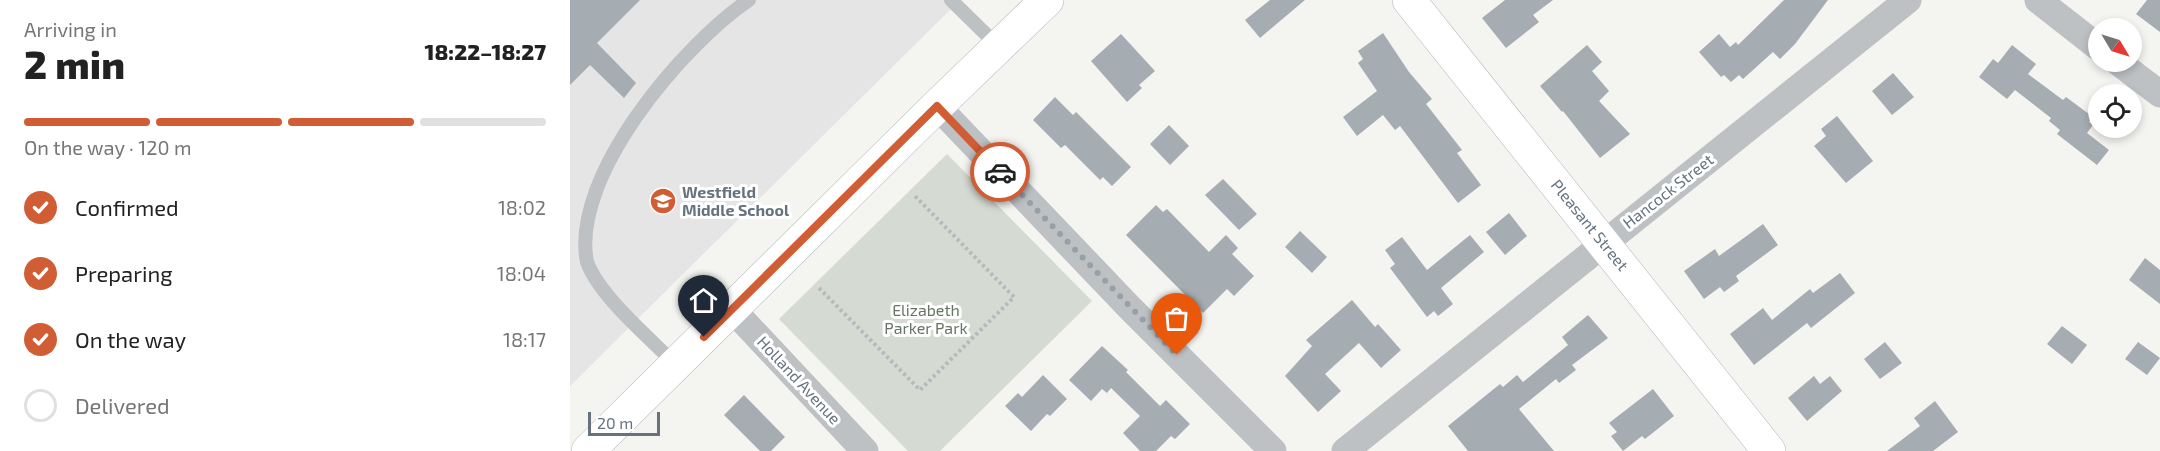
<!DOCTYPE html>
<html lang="en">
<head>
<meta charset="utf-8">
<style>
	:root { --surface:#fff; --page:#f6f6f6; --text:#222; --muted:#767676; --line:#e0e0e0; --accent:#d15d34 }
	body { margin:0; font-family:"Exo 2",sans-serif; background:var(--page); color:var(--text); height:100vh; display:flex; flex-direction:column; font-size:22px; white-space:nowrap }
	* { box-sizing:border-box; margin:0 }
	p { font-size:20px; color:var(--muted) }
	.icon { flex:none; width:33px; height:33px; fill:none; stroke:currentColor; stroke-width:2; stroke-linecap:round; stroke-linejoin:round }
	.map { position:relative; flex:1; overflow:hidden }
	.side { display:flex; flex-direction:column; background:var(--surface); width:570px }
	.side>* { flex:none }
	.needle { width:39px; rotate:128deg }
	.fabs { position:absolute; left:1518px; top:18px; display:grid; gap:12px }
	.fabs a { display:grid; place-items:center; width:54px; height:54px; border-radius:50%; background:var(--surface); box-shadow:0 3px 9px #0003; font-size:30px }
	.scale { position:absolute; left:18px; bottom:15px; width:72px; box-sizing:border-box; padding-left:6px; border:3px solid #66737f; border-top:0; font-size:16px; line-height:21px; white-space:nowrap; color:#66737f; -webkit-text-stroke:4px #fff; paint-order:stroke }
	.pin { position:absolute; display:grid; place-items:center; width:51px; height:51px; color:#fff; margin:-62px -26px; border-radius:50% 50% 50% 0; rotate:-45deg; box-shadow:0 0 6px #0007 }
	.pin .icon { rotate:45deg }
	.courier { position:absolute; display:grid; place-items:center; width:60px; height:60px; margin:-30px; border:4px solid #d15d34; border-radius:50%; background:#fff; color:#222; box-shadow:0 2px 8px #0007 }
	.head em { font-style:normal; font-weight:800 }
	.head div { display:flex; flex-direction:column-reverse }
	.head { display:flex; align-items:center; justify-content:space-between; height:102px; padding:0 24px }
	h1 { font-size:39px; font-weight:800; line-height:45px }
	.bar { display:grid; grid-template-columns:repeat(4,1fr); gap:9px 6px; align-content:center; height:72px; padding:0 24px }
	.bar i { height:8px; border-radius:4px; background:var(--line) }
	.bar .active { background:var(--accent) }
	.bar p { grid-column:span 4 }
	ol { padding:0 24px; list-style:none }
	li { display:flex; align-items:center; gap:18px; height:66px }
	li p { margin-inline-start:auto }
	li .icon { padding:6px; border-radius:50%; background:var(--accent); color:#fff; stroke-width:4 }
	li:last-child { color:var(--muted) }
	li i { width:33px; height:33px; border:3px solid var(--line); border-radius:50% }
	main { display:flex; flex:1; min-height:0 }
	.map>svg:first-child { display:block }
	.built { fill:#e4e5e4 }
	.green { fill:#d5dad2 }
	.building { fill:#a6adb2 }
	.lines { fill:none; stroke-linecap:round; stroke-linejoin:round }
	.secondary-casing { stroke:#b2b6ba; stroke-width:34 }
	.highway-casing { stroke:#b2b5b8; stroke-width:34 }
	.path { stroke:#b7babc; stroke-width:4; stroke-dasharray:3 3; stroke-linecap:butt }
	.lane { stroke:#bdc1c4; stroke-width:14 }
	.street { stroke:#bdc1c4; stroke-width:27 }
	.secondary { stroke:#fff; stroke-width:33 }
	.highway { stroke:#fff; stroke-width:33 }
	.done { stroke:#98a0a7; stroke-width:6; stroke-dasharray:0 10.8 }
	.route { stroke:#d15d34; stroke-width:8 }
	.labels { text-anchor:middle; stroke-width:6; stroke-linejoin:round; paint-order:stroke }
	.street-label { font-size:16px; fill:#66737f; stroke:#fff }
	.poi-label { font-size:16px; font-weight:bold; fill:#66737f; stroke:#fff; text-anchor:start }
	.park-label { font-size:16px; fill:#677664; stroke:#fff }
</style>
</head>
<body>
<main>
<section class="side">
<div class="head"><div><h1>2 min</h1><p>Arriving in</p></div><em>18:22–18:27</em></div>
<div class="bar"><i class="active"></i><i class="active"></i><i class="active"></i><i></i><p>On the way · 120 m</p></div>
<ol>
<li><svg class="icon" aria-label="check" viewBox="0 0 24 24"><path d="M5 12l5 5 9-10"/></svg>Confirmed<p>18:02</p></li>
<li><svg class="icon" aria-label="check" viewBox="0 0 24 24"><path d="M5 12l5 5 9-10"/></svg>Preparing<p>18:04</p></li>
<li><svg class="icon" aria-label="check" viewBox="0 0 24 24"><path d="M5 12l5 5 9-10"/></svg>On the way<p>18:17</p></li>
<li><i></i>Delivered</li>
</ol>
</section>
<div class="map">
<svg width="1590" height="451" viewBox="0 0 1590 451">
	<rect width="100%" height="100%" fill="#f4f4f1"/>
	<!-- built -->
	<path class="built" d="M0,0H390L0,386Z"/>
	<!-- green -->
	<path class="green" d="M377,154L522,301L370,451H338L209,319Z"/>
	<!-- building -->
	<g class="building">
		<path d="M0,0H70L27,43L66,83L54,98L20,65L0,85Z"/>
		<path d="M700,0H735L690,38L675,20Z"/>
		<path d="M935,0H983L963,15L969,22L936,48L912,18Z"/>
		<path d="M1214,0H1258L1225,44L1210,59L1203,52L1173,79L1169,75L1161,82L1154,75L1151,77L1129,52L1149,34L1160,47L1166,42L1168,45Z"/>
		<path d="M1577,0H1590V32L1566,14Z"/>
		<path d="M813,33L839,72L862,99L856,104L892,150L887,153L911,185L888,203L830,126L825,130L813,115L787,136L773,117L807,91L788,63L793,59L788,51Z"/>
		<path d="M551,34L585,71L569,85L572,88L557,102L521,61Z"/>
		<path d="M1017,45L1032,62L1022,71L1039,91L1029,101L1060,134L1030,158L993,111L992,112L970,86Z"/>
		<path d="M1442,45L1466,64L1458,74L1493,100L1496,97L1523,117L1519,122L1523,125L1517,133L1539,150L1527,165L1487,134L1490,130L1479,121L1481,118L1445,90L1437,99L1409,77L1423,59L1428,63Z"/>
		<path d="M1323,73L1344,97L1322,115L1302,91Z"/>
		<path d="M485,97L503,115L506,112L561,167L542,186L533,177L530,180L495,145L491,148L463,120Z"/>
		<path d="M1267,116L1303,161L1276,183L1244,146L1256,136L1251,129Z"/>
		<path d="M599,125L619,146L600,165L580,144Z"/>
		<path d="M653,179L687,214L669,230L635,195Z"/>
		<path d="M586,205L593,212L597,209L639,252L656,235L668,248L662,254L684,276L664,296L657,289L633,313L556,235Z"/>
		<path d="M939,213L957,236L935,255L916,232Z"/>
		<path d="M1193,224L1208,245L1166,276L1169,281L1154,292L1150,287L1134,299L1114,271L1145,249L1149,256Z"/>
		<path d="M730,231L757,257L742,273L715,247Z"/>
		<path d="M900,235L914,252L871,288L883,304L868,316L864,311L857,317L820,268L825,264L815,250L832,237L857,270Z"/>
		<path d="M1575,258L1590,270V304L1559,280Z"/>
		<path d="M1270,273L1285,293L1241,328L1237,323L1184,365L1160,334L1193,308L1202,320L1240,289L1243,293Z"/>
		<path d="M782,300L805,327L808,324L831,350L811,368L789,343L755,374L771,391L748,412L715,376L742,346L736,340Z"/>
		<path d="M1018,315L1038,338L1002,365L1006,370L989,383L986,379L949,409L984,451H898L878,426L930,384L933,387L947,375L953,382L998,345L992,337Z"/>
		<path d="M1492,326L1517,345L1502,364L1477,344Z"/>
		<path d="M1315,342L1332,363L1310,379L1294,359Z"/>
		<path d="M1568,342L1590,358L1577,375L1555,359Z"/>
		<path d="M532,346L558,370L556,372L590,406L596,400L620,424L605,439L601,436L586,451H570L553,433L570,416L541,388L537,393L532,389L521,401L499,380Z"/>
		<path d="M473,375L497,399L480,416L477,414L461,431L435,406L448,393L452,397Z"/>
		<path d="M1244,376L1250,384L1260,376L1272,391L1237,421L1218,398Z"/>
		<path d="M1083,389L1104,416L1075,439L1072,436L1053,451L1041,436L1047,432L1039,423Z"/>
		<path d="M174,395L215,437L201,451H190L154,415Z"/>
		<path d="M1365,401L1388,432L1363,451H1317L1350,426L1344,418Z"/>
	</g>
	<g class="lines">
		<defs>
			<path id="secondary" d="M839,0L1199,451"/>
			<path id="highway" d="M18,451L367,106L477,0"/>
		</defs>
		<!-- secondary casing -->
		<use href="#secondary" class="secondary-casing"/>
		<!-- highway casing -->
		<use href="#highway" class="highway-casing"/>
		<!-- path -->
		<path class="path" d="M249,288L350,390L444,297L344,195"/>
		<!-- lane -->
		<g class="lane">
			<path d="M381,0L429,47"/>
			<path d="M106,365C79,337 30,297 17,262C0,176 114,44 179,0"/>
		</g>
		<!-- street -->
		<g class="street">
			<path d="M1468,0L1528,47"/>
			<path d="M1548,62L1590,94"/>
			<path d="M367,106L559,307L703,451"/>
			<path d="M162,309L295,451"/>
			<path d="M775,451L1338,0"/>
		</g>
		<!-- secondary -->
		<use href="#secondary" class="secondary"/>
		<!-- highway -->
		<use href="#highway" class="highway"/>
	</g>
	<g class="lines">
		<!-- done -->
		<path class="done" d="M430,172L607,355"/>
		<!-- route -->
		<path class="route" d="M134,337L367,106L430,172"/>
	</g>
	<!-- icons -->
	<defs>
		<symbol id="school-disc" viewBox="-11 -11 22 22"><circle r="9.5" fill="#d15d34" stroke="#fff"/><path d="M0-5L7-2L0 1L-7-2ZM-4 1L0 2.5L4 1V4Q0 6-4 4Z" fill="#fff"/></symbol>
	</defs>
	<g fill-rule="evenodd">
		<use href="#school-disc" x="78" y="186" width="30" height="30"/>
	</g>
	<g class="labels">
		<!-- street labels -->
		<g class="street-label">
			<text transform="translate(1098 191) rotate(-38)" y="6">Hancock Street</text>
			<text transform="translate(1020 225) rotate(51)" y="6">Pleasant Street</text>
			<text transform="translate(229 380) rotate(47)" y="6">Holland Avenue</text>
		</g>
		<!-- poi labels -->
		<g class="poi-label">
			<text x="112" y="198">Westfield<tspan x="112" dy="18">Middle School</tspan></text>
		</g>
		<!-- park labels -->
		<g class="park-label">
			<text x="356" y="316">Elizabeth<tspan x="356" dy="18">Parker Park</tspan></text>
		</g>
	</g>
</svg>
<div class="fabs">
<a><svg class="needle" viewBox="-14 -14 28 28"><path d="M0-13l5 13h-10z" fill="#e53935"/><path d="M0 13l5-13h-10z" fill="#767676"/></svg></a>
<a><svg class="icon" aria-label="locate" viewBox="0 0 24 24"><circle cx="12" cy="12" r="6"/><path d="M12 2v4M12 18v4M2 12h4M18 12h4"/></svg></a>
</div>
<div class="scale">20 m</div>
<div class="pin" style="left:607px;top:355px;background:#ea580c"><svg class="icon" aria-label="bag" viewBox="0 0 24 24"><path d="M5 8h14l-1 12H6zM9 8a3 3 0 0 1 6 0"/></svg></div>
<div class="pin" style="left:134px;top:337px;background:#1f2937"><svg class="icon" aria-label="home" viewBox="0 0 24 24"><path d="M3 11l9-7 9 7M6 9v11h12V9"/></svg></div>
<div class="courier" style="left:430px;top:172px"><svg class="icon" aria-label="car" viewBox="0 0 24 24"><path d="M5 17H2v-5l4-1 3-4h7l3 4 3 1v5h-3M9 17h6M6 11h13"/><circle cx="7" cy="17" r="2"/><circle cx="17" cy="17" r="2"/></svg></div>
</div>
</main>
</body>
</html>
